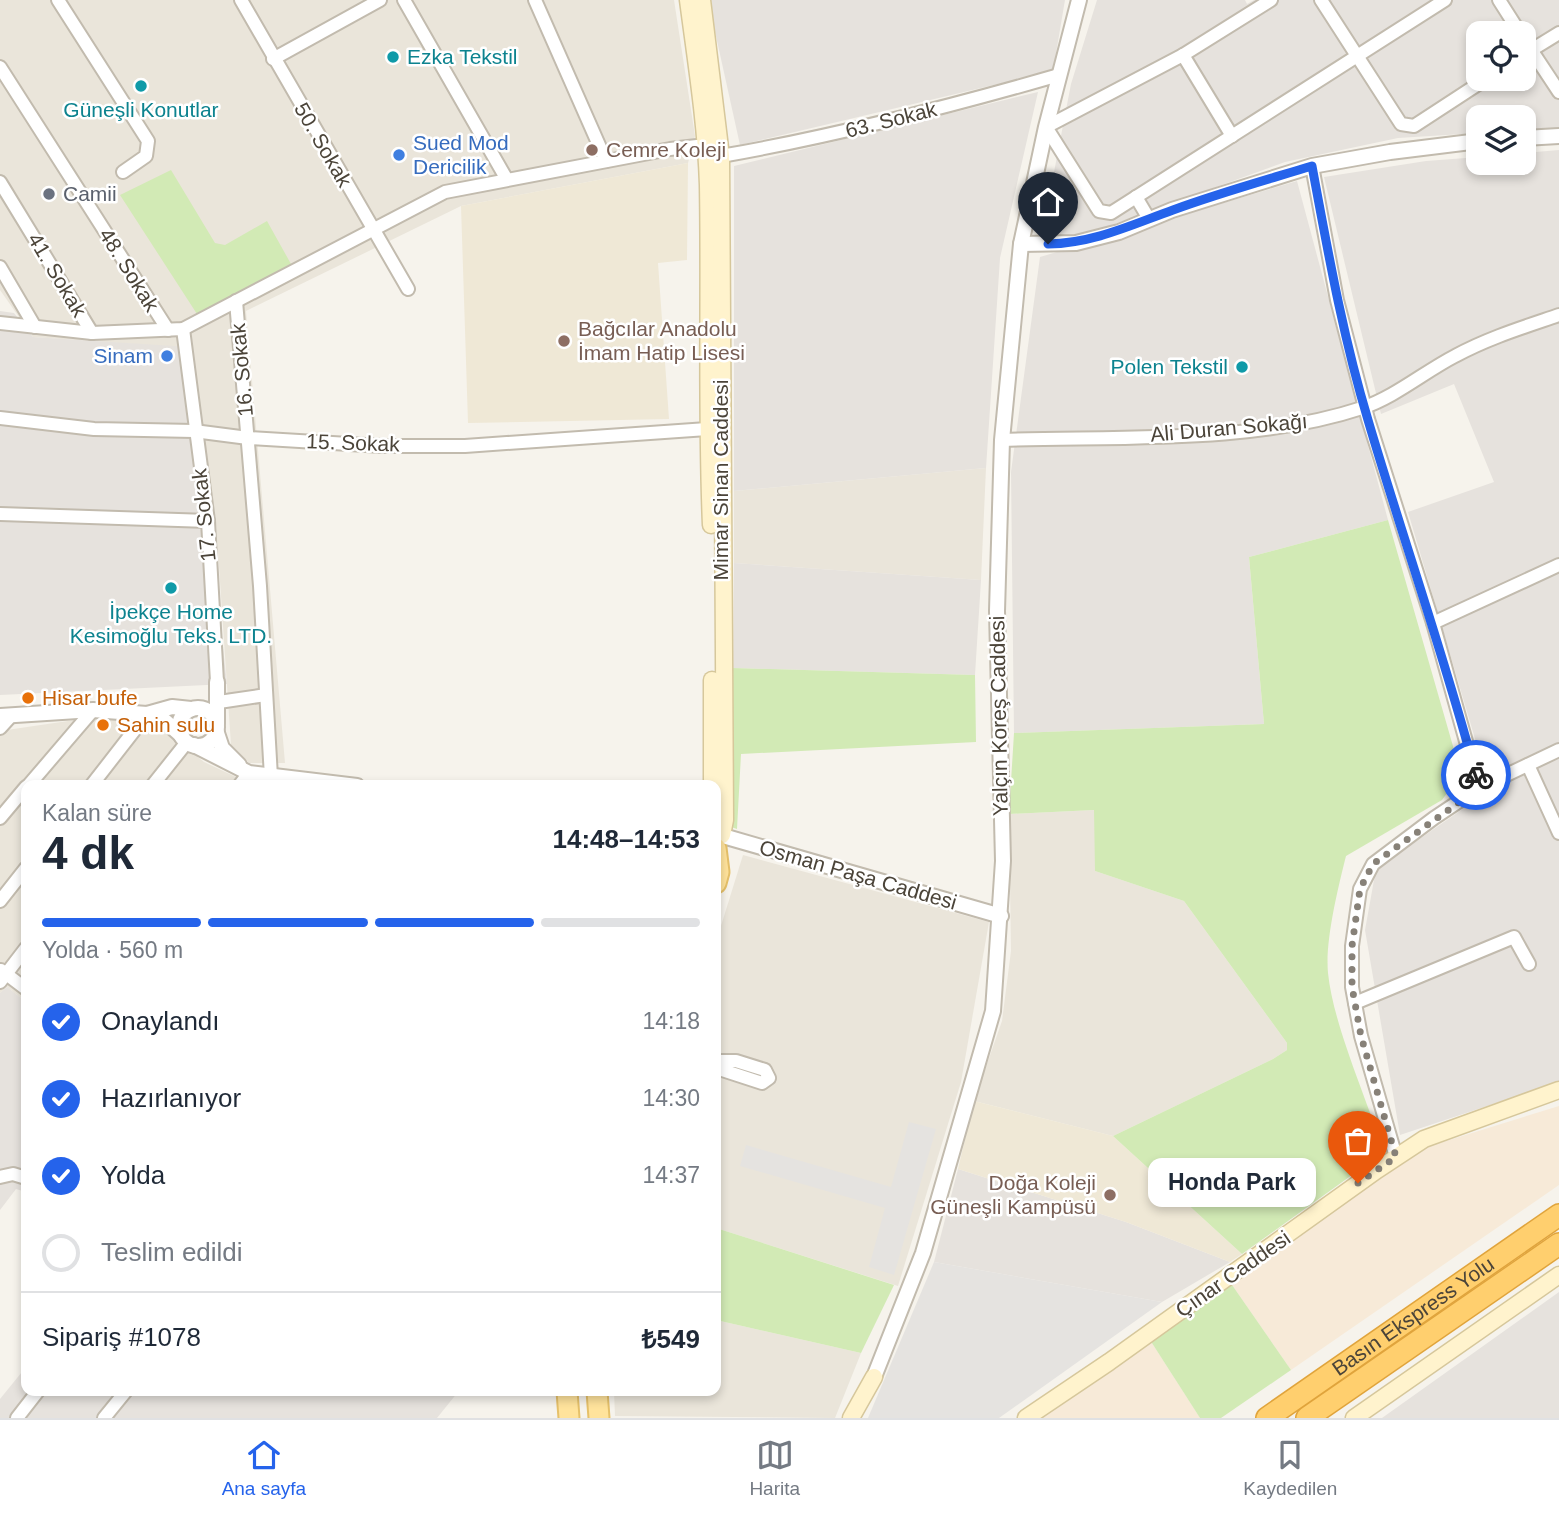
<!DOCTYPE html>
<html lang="tr">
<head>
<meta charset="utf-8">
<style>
	:root { --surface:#fff; --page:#f2f2f3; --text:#1f2937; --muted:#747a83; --line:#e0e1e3; --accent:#2563eb }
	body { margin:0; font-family:Helvetica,sans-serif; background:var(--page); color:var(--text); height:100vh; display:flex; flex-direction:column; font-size:26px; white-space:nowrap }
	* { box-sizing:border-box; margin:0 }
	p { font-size:23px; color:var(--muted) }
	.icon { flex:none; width:38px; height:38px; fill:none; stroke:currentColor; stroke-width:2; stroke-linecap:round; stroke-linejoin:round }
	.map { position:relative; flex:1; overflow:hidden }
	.panel { position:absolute; left:21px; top:780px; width:700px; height:616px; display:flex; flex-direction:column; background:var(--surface); border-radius:14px; box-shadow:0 4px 10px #0003 }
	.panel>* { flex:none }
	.buttons { position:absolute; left:1466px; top:21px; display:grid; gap:14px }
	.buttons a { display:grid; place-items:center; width:70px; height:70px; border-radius:14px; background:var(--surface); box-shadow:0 4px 10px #0003; font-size:35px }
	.pin { position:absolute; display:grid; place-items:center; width:60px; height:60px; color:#fff; margin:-72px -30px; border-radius:50% 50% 50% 0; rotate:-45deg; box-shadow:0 0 7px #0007 }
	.pin .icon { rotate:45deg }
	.courier { position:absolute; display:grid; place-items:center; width:70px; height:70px; margin:-35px; border:5px solid #2563eb; border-radius:50%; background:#fff; color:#222; box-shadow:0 2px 9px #0007 }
	.bubble { position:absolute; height:49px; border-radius:14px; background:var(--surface); box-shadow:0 4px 10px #0003; font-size:23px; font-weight:700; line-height:49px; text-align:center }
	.head em { font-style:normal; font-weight:700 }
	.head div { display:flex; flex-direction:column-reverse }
	.head { display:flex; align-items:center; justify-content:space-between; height:119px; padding:0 21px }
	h1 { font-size:46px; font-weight:700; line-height:52px }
	.bar { display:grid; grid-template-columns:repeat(4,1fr); gap:10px 7px; align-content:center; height:84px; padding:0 21px }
	.bar i { height:9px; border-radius:5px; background:var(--line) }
	.bar .selected { background:var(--accent) }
	.bar p { grid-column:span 4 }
	.line { display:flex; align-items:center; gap:18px; padding:0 21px; border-top:2px solid var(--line) }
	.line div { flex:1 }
	ol { padding:0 21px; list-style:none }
	li { display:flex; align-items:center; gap:21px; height:77px }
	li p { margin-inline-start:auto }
	li .icon { padding:7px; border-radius:50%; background:var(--accent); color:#fff; stroke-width:4 }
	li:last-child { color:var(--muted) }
	li i { width:38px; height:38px; border:4px solid var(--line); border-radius:50% }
	.tabs { display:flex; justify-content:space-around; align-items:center; height:98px; border-top:2px solid var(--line); background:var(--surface); font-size:19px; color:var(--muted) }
	.tabs a { display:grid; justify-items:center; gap:4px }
	.tabs .selected { color:var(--accent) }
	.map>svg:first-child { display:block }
	.residential { fill:#eae5da }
	.commercial { fill:#f7ead8 }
	.industrial { fill:#e6e2dd; fill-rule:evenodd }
	.education { fill:#efe8d6 }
	.green { fill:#d2eab5 }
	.parking { fill:#e5e3e0 }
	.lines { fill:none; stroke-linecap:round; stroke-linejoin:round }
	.minor-casing { stroke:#c2bbae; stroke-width:16 }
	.tertiary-casing { stroke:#c2bbae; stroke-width:18 }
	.secondary-casing { stroke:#d6c79b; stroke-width:19 }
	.primary-casing { stroke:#e6c16a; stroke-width:23 }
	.motorway-casing { stroke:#e0a43c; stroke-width:24 }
	.minor { stroke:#fff; stroke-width:12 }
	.tertiary { stroke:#fff; stroke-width:14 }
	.secondary { stroke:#fff3cd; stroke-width:16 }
	.primary { stroke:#ffe39c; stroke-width:19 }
	.motorway { stroke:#ffcf6e; stroke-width:21 }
	.done { stroke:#878178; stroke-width:7; stroke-dasharray:0 12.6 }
	.route { stroke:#2563eb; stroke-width:9 }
	.culture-dot { fill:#0f9aa8; stroke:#fff; stroke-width:2.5 }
	.education-dot { fill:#8d6e63; stroke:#fff; stroke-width:2.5 }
	.shop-dot { fill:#3f7fe0; stroke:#fff; stroke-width:2.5 }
	.worship-dot { fill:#6b7280; stroke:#fff; stroke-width:2.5 }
	.food-dot { fill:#e8710a; stroke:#fff; stroke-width:2.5 }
	.labels { text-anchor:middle; stroke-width:5; stroke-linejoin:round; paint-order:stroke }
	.culture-label { font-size:21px; fill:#0d838f; stroke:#fff }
	.street-label { font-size:21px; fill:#4b4439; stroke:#fff }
	.shop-label { font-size:21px; fill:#366cbe; stroke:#fff; text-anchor:start }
	.education-label { font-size:21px; fill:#785e54; stroke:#fff; text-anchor:start }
	.worship-label { font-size:21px; fill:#5b616d; stroke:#fff; text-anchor:start }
	.food-label { font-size:21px; fill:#c56008; stroke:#fff; text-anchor:start }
</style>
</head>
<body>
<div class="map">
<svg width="1559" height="1418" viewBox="0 0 1559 1418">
	<rect width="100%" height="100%" fill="#f6f3ec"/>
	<!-- residential -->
	<g class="residential">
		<path d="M0,0H674L695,136L688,163L461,206L246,311L285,763H249L231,745L216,522L190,348L33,337L0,290Z"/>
		<path d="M986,468L981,580L734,563V491Z"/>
		<path d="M95,717L156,723L204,762L251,784L26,786V1002L7,987L0,993V731Z"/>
		<path d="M1095,810V871L1184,901L1287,1043V1050L1273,1059L1113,1136L974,1101L1002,1021L1011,951L1009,814Z"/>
		<path d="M743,855L989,922L961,1082L898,1286L716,1228V942Z"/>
		<path d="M716,1320L861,1353L835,1418L615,1416L614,1391H716Z"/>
	</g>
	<!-- commercial -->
	<g class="commercial">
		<path d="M1559,1106V1185L1291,1370L1230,1282L1414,1151Z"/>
		<path d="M1150,1340L1200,1418H1036Z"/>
	</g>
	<!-- industrial -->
	<g class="industrial">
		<path d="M708,0H1065L1053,71L740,145Z"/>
		<path d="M1097,0H1245L1247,4L1254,0H1559V128L1524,130V117H1479V133L1398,138L1285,162L1109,226L1062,238L1049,235L1043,229L1071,84ZM1479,33H1524V79H1479Z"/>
		<path d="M1038,92L1000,258L986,468L734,491V166Z"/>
		<path d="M1559,150V1082L1400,1135L1365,930L1376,869L1483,795L1486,776L1408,512L1494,482L1454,384L1381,414L1324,177L1426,161L1479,157V163H1524V153Z"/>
		<path d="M1297,181L1388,520L1249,557L1264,724L1014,733L1011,472L1040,257Z"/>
		<path d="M0,311L14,313L33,337L190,347L227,684L0,695Z"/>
		<path d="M734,563L981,580L975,675L733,668Z"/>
		<path d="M7,987L26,1002V1192L16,1189L0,1210V993Z"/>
		<path d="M958,1169L1126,1222L1230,1262L1162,1302L934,1262Z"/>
		<path d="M1559,1292V1418H1382Z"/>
		<path d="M26,1367V1391L458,1392L437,1418H0V1399Z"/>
	</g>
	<!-- education -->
	<g class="education">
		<path d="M688,163L687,260L658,263L669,419L468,423L461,206Z"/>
		<path d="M974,1101L1113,1136L1242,1254L1230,1262L1126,1222L958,1169Z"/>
	</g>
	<!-- green -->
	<g class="green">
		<path d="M171,170L215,243L225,245L267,221L291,264L197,314L120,195Z"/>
		<path d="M1388,520L1461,774L1442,800L1346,856C1338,888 1325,941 1328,973C1333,1023 1365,1095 1381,1144L1370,1162L1242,1254L1113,1136L1273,1059L1287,1050V1043L1184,901L1095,871L1094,810L1009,814L1014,733L1264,724L1249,557Z"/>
		<path d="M733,668L975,675L976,742L741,754L737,829L731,827Z"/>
		<path d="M716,1228L894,1285L861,1353L716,1320Z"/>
		<path d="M1230,1282L1291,1370L1221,1418H1200L1150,1340Z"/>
	</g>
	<!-- parking -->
	<g class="parking">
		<path d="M909,1122L936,1129L894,1275L869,1267L885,1208L740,1166L746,1145L891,1187Z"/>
		<path d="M934,1262L1162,1302L999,1418H868Z"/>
	</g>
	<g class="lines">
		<defs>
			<g id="minor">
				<path d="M58,0L148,141L146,156L123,172"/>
				<path d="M241,0L408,289"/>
				<path d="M404,0L506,178"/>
				<path d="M535,0L606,161"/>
				<path d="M1271,0L1183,55L1046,127L1099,211L1111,213L1445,0"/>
				<path d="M1321,0L1401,124L1414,126L1486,79"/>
				<path d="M1499,0L1520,33"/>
				<path d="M1524,39L1559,92"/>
				<path d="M1525,54L1559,33"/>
				<path d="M1183,55L1232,136"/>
				<path d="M273,59L380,0"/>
				<path d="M0,67L168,330"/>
				<path d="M1312,166L1337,300L1368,419L1433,623L1479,788"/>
				<path d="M0,182L92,333"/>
				<path d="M1136,197L1149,219"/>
				<path d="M0,267L35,327"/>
				<path d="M236,301L260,586L271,777"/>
				<path d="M0,323L92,333L183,329L445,192L670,149L706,145L721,156C836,136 948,107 1059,75"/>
				<path d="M183,329L208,521L217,682"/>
				<path d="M0,418L94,429L194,431L248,438L382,446H465L707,429"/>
				<path d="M1002,440C1117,436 1253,444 1362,408C1395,397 1424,372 1455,356C1488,338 1524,327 1559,315"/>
				<path d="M0,514L208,521"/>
				<path d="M1433,623L1559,565"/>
				<path d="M219,702L266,695"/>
				<path d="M0,728L11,716"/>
				<path d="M1528,765L1559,833"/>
				<path d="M28,786L93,710"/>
				<path d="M91,786L147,714"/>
				<path d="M152,786L187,742"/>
				<path d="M239,786L249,773"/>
				<path d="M0,818L26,787"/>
				<path d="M0,901L26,868"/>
				<path d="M1,970L26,989"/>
				<path d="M0,982L26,948"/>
				<path d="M1355,1003L1514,937L1529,964"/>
				<path d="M716,1061H736L765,1070L769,1078L762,1083L716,1068"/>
				<path d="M1396,1157L1361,1036L1352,987V946L1360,889L1373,864L1434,818L1479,788L1559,750"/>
				<path d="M0,1177L13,1174L26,1178"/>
				<path d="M17,1418L38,1391"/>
				<path d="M104,1418L126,1391"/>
			</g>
			<g id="tertiary">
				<path d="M1524,138L1559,136"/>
				<path d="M1021,244L1076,243L1119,232L1172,210L1312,166L1390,152L1479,141"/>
				<circle cx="198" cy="727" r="19"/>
				<path d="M147,714L165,721L182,736"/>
				<path d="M0,716L93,710L147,714L172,707L191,709"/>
				<path d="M217,724V682"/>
				<path d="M216,730L222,748L239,765"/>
				<path d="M194,745L249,773L357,786"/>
				<path d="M716,834L1001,916"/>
				<path d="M874,1377L923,1253L993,1011L1003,861L997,611L1002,440L1021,244L1046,127L1079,0"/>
			</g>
			<g id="secondary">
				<path d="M688,0C696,61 706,123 708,185C710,298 706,411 711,525"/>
				<path d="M702,0L721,156L725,820L722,835"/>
				<path d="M712,786V680"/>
				<path d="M851,1418L874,1377"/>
				<path d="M1026,1418L1109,1362L1377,1170L1424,1139L1559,1090"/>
				<path d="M1354,1418L1559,1275"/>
			</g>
			<g id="primary">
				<path d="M716,848L719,872L716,883"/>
				<path d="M567,1391L569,1418"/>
				<path d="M597,1391L599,1418"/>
			</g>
			<g id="motorway">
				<path id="s1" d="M1267,1418L1559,1215"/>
				<path d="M1307,1418L1559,1244"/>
			</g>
		</defs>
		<!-- minor casing -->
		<use href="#minor" class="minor-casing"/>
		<!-- tertiary casing -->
		<use href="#tertiary" class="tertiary-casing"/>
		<!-- secondary casing -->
		<use href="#secondary" class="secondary-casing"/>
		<!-- primary casing -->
		<use href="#primary" class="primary-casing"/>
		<!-- motorway casing -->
		<use href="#motorway" class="motorway-casing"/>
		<!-- minor -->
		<use href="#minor" class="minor"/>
		<!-- tertiary -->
		<use href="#tertiary" class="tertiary"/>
		<!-- secondary -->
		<use href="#secondary" class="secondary"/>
		<!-- primary -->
		<use href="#primary" class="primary"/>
		<!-- motorway -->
		<use href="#motorway" class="motorway"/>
	</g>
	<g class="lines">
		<!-- done -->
		<path class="done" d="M1358,1183L1396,1157L1361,1036L1352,987V946L1360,889L1373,864L1479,788L1476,775"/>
		<!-- route -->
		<path class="route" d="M1048,244C1094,243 1131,225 1173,210C1219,193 1266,180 1312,166C1328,252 1343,337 1368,420C1403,539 1444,655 1476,775"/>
	</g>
	<!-- markers -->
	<g class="culture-dot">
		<circle cx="393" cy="57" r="7"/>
		<circle cx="141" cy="86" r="7"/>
		<circle cx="1242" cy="367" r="7"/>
		<circle cx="171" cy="588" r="7"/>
	</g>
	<g class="education-dot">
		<circle cx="592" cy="150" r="7"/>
		<circle cx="564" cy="341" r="7"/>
		<circle cx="1110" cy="1195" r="7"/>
	</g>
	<g class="shop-dot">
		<circle cx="399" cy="155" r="7"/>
		<circle cx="167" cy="356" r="7"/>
	</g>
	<circle class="worship-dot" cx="49" cy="194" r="7"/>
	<g class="food-dot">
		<circle cx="28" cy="698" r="7"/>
		<circle cx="103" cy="725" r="7"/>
	</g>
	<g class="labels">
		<!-- culture labels -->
		<g class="culture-label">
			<text x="407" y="64" text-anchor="start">Ezka Tekstil</text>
			<text x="141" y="117">Güneşli Konutlar</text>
			<text x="1228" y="374" text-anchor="end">Polen Tekstil</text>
			<text x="171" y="619">İpekçe Home<tspan x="171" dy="24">Kesimoğlu Teks. LTD.</tspan></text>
		</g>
		<!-- street labels -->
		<g class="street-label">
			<text transform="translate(891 120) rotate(-14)" y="7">63. Sokak</text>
			<text transform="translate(323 145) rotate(60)" y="7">50. Sokak</text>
			<text transform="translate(129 270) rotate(58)" y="7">48. Sokak</text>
			<text transform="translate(57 275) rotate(59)" y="7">41. Sokak</text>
			<text transform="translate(242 370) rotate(-95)" y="7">16. Sokak</text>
			<text transform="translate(1229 428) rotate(-5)" y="7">Ali Duran Sokağı</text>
			<text transform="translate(353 443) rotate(2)" y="7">15. Sokak</text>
			<text transform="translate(721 480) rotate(-90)" y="7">Mimar Sinan Caddesi</text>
			<text transform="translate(204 515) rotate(-96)" y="7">17. Sokak</text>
			<text transform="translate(999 716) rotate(-91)" y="7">Yalçın Koreş Caddesi</text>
			<text transform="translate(858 875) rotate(16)" y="7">Osman Paşa Caddesi</text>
			<text transform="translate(1233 1274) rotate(-35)" y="7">Çınar Caddesi</text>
			<text dy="7" stroke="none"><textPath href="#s1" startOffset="178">Basın Ekspress Yolu</textPath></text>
		</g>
		<!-- shop labels -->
		<g class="shop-label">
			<text x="413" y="150">Sued Mod<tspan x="413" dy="24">Dericilik</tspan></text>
			<text x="153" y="363" text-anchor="end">Sinam</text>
		</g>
		<!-- education labels -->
		<g class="education-label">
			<text x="606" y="157">Cemre Koleji</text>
			<text x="578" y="336">Bağcılar Anadolu<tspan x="578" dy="24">İmam Hatip Lisesi</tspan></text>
			<text x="1096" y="1190" text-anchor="end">Doğa Koleji<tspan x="1096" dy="24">Güneşli Kampüsü</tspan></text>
		</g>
		<!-- worship labels -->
		<g class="worship-label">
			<text x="63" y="201">Camii</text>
		</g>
		<!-- food labels -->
		<g class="food-label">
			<text x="42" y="705">Hisar bufe</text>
			<text x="117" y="732">Sahin sulu</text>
		</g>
	</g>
</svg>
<div class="buttons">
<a><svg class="icon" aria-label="locate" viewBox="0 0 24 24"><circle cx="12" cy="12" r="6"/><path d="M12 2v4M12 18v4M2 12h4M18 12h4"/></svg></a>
<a><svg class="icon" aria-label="layers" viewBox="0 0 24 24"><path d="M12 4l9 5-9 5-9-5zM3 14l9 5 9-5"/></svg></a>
</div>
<div class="pin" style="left:1358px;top:1183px;background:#ea580c"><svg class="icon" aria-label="bag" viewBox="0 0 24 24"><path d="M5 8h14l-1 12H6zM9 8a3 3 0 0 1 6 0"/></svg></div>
<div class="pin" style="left:1048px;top:244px;background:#1f2937"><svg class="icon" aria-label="home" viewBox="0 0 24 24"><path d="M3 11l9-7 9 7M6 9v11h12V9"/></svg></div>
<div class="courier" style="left:1476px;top:775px"><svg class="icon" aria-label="bike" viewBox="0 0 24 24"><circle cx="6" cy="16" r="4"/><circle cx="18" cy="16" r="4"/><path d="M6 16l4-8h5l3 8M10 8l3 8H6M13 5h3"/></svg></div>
<div class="bubble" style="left:1148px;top:1158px;width:168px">Honda Park</div>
<section class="panel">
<div class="head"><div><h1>4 dk</h1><p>Kalan süre</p></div><em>14:48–14:53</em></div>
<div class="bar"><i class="selected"></i><i class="selected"></i><i class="selected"></i><i></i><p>Yolda · 560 m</p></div>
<ol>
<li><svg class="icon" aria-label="check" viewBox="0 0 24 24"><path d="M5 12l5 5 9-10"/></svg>Onaylandı<p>14:18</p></li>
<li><svg class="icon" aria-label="check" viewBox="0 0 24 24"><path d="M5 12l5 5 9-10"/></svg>Hazırlanıyor<p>14:30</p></li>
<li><svg class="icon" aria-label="check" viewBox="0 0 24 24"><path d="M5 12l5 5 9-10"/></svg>Yolda<p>14:37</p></li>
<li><i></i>Teslim edildi</li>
</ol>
<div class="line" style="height:91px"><div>Sipariş #1078</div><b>₺549</b></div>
</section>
</div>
<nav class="tabs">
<a class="selected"><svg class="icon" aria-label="home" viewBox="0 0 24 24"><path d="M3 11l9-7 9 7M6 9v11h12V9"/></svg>Ana sayfa</a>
<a><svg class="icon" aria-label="map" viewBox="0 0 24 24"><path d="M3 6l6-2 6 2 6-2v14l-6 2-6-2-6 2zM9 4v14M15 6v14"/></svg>Harita</a>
<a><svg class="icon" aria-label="saved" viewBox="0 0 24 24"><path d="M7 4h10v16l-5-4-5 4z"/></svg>Kaydedilen</a>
</nav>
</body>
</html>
